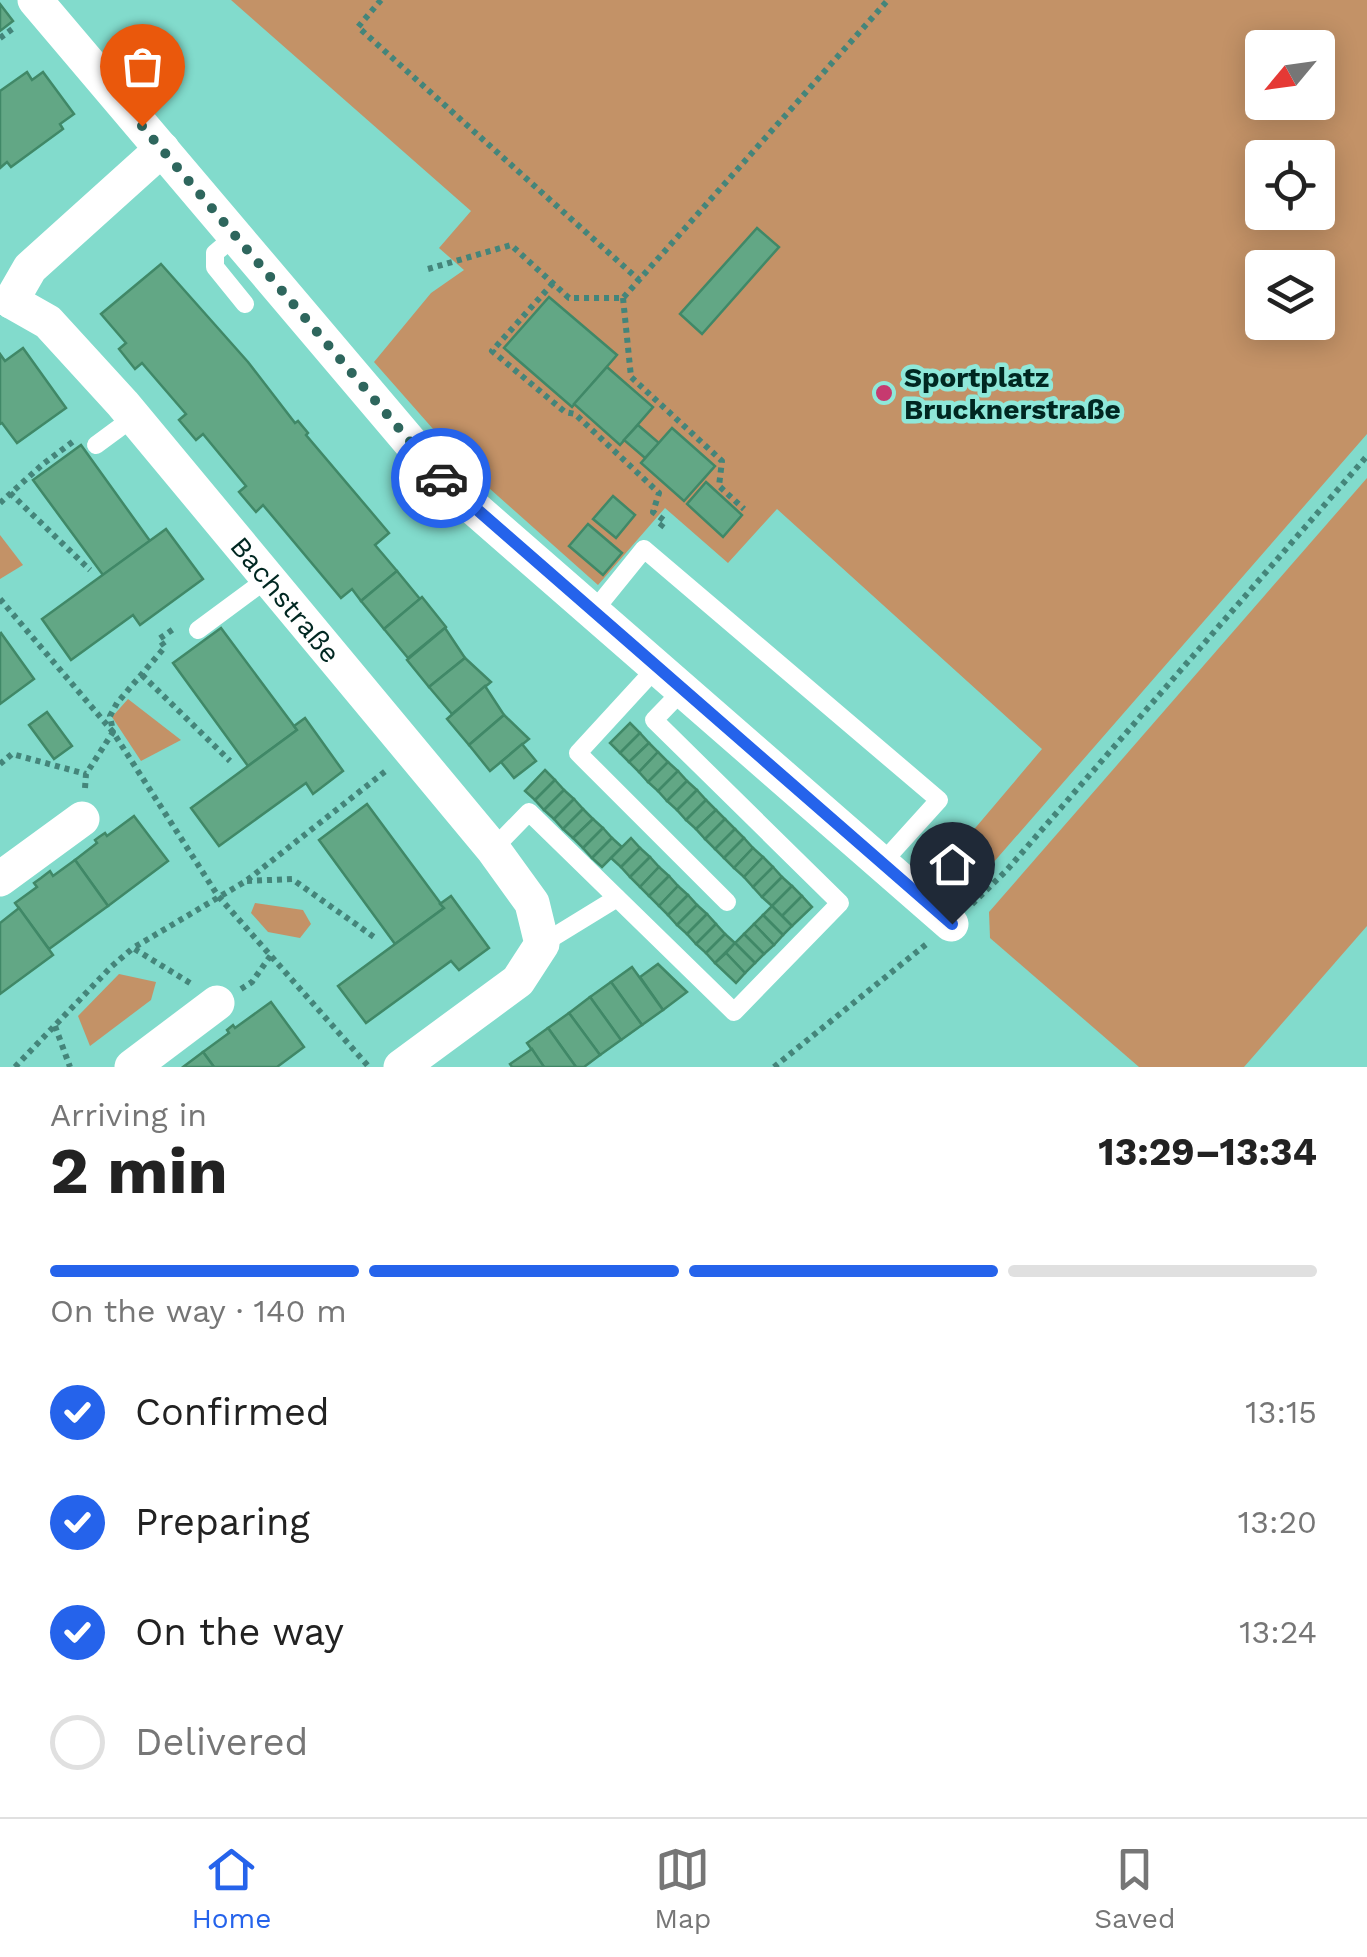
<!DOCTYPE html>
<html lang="en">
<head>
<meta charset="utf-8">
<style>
	:root { --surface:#fff; --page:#f2f2f2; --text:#222; --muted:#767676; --line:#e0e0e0; --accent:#2563eb }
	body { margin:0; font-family:"Work Sans",sans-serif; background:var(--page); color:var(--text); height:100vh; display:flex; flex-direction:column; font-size:38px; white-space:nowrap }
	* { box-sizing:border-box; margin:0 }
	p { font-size:32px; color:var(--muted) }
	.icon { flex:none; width:55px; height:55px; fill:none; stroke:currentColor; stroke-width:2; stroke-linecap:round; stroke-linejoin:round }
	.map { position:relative; height:1067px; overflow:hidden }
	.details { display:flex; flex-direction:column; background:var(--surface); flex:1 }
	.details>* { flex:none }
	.needle { width:65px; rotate:241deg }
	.controls { position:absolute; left:1245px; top:30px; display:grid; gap:20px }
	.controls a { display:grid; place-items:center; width:90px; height:90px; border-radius:10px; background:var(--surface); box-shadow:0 5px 25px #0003; font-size:50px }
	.pin { position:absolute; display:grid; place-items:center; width:85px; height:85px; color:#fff; margin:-102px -42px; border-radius:50% 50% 50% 0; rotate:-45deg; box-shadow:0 0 10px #0007 }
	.pin .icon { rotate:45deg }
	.courier { position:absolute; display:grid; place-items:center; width:100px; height:100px; margin:-50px; border:8px solid #2563eb; border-radius:50%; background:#fff; color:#222; box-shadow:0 2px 12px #0007 }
	.overview em { font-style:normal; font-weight:700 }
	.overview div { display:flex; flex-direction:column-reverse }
	.overview { display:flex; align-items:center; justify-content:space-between; height:170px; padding:0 50px }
	h1 { font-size:65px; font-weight:700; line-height:75px }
	.bar { display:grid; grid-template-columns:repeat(4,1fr); gap:15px 10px; align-content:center; height:120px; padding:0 50px }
	.bar i { height:12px; border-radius:8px; background:var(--line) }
	.bar .active { background:var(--accent) }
	.bar p { grid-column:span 4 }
	ol { padding:0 50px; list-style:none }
	li { display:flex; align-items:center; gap:30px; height:110px }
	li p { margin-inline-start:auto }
	li .icon { padding:10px; border-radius:50%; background:var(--accent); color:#fff; stroke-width:4 }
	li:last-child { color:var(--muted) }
	li i { width:55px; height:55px; border:5px solid var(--line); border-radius:50% }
	.tabs { display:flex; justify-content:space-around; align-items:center; height:140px; border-top:2px solid var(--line); background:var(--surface); font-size:28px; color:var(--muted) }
	.tabs a { display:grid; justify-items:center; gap:5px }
	.tabs .active { color:var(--accent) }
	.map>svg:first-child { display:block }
	.green { fill:#c39267; fill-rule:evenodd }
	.building { fill:#62a785; stroke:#408867; stroke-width:2.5 }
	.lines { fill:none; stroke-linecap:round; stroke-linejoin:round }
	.path { stroke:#44857a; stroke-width:6; stroke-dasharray:5 5; stroke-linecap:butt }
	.lane { stroke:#fff; stroke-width:18 }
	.street { stroke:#fff; stroke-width:35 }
	.done { stroke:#2e665d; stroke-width:10; stroke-dasharray:0 18 }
	.route { stroke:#2563eb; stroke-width:12 }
	.poi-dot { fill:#c63a6f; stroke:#8fe8d9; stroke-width:4 }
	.labels { text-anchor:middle; stroke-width:9; stroke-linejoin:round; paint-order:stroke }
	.poi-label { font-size:28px; font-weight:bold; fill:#002721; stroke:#8fe8d9; text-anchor:start }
	.street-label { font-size:28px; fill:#002721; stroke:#8fe8d9 }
</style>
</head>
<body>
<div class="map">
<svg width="1367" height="1067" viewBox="0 0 1367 1067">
	<rect width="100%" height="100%" fill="#82dbcc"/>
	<!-- green -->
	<g class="green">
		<path d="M231,0H1367V434L966,894L938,872L1042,749L777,509L728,563L665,508L598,585L471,472L374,362L431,293L464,270L439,248L471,211ZM1262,48H1318V102H1262ZM1262,158H1318V212H1262ZM1262,268H1318V322H1262Z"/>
		<path d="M1367,478V926L1244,1067H1139L990,938L989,912Z"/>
		<path d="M0,535L23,565L0,579Z"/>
		<path d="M128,699L181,740L141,761L112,717Z"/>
		<path d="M255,903L303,910L311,924L300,938L268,932L251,913Z"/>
		<path d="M119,974L156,982L151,1000L90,1046L78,1016Z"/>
	</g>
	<!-- building -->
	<g class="building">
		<path d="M0,4L13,21L0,31Z"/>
		<path d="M27,72L32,80L43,72L74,114L60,124L63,129L11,167L7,162L0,168V91Z"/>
		<path d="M757,228L779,247L702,334L680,314Z"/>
		<path d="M161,264L248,362L295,423L298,421L308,433L306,435L389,533L375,545L397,571L361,601L352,589L341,598L263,505L256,512L239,492L246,486L203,434L196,440L179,420L186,414L142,363L135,369L119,349L126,343L101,314Z"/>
		<path d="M549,297L617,355L572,407L504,348Z"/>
		<path d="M23,348L66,408L17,443L2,423L0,424V354L5,361Z"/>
		<path d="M607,367L653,407L620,445L574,404Z"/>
		<path d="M638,425L659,443L645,458L624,440Z"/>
		<path d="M672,428L715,466L684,501L641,463Z"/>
		<path d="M81,445L150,541L103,575L33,480Z"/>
		<path d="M706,482L742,515L723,537L687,504Z"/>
		<path d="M613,496L635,515L616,538L593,519Z"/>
		<path d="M588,524L622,553L603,575L569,546Z"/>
		<path d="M166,529L203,579L140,625L133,615L71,660L42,619Z"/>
		<path d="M397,571L420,599L384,629L361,601Z"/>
		<path d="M422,597L446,627L408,658L384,629Z"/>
		<path d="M221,628L297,730L248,766L173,663Z"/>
		<path d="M445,628L465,658L429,687L407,660Z"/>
		<path d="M1,633L34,679L0,704V634Z"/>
		<path d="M465,658L491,682L452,714L429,687Z"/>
		<path d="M485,686L504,715L469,745L447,719Z"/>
		<path d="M47,712L72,746L54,759L29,725Z"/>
		<path d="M504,715L529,739L490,771L469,745Z"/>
		<path d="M305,718L343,771L313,794L306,783L219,846L191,808L297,730L294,726Z"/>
		<path d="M630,723L640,733L620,753L610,743Z"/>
		<path d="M640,733L649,743L629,762L620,753Z"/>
		<path d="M649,743L658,752L639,772L629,762Z"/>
		<path d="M522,744L536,761L514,778L501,762Z"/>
		<path d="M658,752L668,762L648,782L639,772Z"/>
		<path d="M668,762L678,771L658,791L648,782Z"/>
		<path d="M545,770L555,780L535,800L525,791Z"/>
		<path d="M678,771L687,781L667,801L658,791Z"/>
		<path d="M555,780L564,790L544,810L535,800Z"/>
		<path d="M687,781L697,790L677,810L667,801Z"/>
		<path d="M564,790L574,799L554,819L544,810Z"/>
		<path d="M697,790L706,800L686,820L677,810Z"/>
		<path d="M574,799L583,809L563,829L554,819Z"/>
		<path d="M706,800L716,810L696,829L686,820Z"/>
		<path d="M367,804L444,908L395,944L319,840Z"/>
		<path d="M583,809L593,819L573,838L563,829Z"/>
		<path d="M716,810L725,819L705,839L696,829Z"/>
		<path d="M134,816L168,861L108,906L75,860L97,843L95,840L99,837L105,833L107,836Z"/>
		<path d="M593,819L603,828L583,848L573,838Z"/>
		<path d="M725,819L735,829L715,849L705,839Z"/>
		<path d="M603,828L612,838L592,858L583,848Z"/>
		<path d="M735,829L744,838L724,858L715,849Z"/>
		<path d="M612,838L622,847L602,867L592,858Z"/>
		<path d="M631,838L640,848L621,867L611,858Z"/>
		<path d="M744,838L753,848L734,868L724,858Z"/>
		<path d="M640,848L650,857L630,877L621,867Z"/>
		<path d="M753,848L763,857L744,877L734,868Z"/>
		<path d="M650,857L659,867L640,887L630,877Z"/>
		<path d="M763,857L773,867L753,887L744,877Z"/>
		<path d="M75,860L108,906L49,949L15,903L37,887L34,883L41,878L50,871L53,876Z"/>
		<path d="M659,867L669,876L649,896L640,887Z"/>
		<path d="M773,867L782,877L762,897L753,887Z"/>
		<path d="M669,876L678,886L659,906L649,896Z"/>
		<path d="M782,877L792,886L772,906L762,897Z"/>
		<path d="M678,886L688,895L668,915L659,906Z"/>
		<path d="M792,886L802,896L782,916L772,906Z"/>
		<path d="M688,895L697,905L677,925L668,915Z"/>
		<path d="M451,896L489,948L459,970L451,961L366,1023L338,986L444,908L440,904Z"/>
		<path d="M802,896L812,907L792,926L782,916Z"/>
		<path d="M697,905L707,914L687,934L677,925Z"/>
		<path d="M772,906L792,926L783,935L763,915Z"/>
		<path d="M19,908L53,955L0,994V923Z"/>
		<path d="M707,914L716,924L696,944L687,934Z"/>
		<path d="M763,915L783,935L774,945L754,924Z"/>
		<path d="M716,924L725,934L706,953L696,944Z"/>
		<path d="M754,924L774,945L764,954L744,934Z"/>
		<path d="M725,934L735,943L715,963L706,953Z"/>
		<path d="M744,934L764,954L755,963L735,943Z"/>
		<path d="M735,943L755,963L745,973L726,953Z"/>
		<path d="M726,953L745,973L736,983L715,963Z"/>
		<path d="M658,964L687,992L663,1010L640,977Z"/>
		<path d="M632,967L663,1010L642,1025L611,982Z"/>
		<path d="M611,982L642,1025L621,1040L590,997Z"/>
		<path d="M590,997L621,1040L600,1055L569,1013Z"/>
		<path d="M271,1002L304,1047L277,1067H214L203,1052L229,1033L227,1030L233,1025L235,1028Z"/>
		<path d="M569,1013L600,1055L584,1067H576L548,1028Z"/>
		<path d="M548,1028L576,1067H544L527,1043Z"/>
		<path d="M532,1049L544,1067H512L510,1064Z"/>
		<path d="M203,1052L214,1067H183Z"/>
	</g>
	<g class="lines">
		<!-- path -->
		<g class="path">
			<path d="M381,0L358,27L639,280"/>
			<path d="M0,38L15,27"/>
			<path d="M428,269L511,245L569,298H623L888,0"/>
			<path d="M553,283L492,351L565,412L575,414L659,493L653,512L665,521L658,530"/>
			<path d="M623,298L631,377L722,461L719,486L744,509"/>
			<path d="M10,493L90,570"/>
			<path d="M0,503L43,464L75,440"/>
			<path d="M0,599L113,732L218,896L369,1067"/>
			<path d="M142,675L230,761"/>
			<path d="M0,764L12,754L86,774"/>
			<path d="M85,788L86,774L113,732L110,716L117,703L165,647L159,639L175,628"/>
			<path d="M247,881L292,879L374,937"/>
			<path d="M972,904L1006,871L1367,456"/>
			<path d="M190,983L133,948L246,881L387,770"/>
			<path d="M241,989L252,982L271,955"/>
			<path d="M55,1026L70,1067"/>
			<path d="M15,1067L111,967L133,948"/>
			<path d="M774,1067L929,942"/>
		</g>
		<!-- lane -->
		<g class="lane">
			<path d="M235,236L215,253V267L245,304"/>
			<path d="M96,445L134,417"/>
			<path d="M593,612L644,549L939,800L882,863"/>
			<path d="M198,630L267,579"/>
			<path d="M657,667L578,753L727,902"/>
			<path d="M493,849L529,812L734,1012L840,903L654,720L683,690"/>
			<path d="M542,944L617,898"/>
		</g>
		<!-- street -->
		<g class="street">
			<path d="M35,0L443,481L951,924"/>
			<path id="s1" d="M11,301L48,322L123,404L493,849L532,903L542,944L518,981L401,1067"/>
			<path d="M11,301L30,268L162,149"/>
			<path d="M0,879L82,819"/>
			<path d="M132,1067L217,1003"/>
		</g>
	</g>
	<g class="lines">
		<!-- done -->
		<path class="done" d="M142,126L441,478"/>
		<!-- route -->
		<path class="route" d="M441,478L952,924"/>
	</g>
	<!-- markers -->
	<circle class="poi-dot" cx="884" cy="393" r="10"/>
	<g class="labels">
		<!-- poi labels -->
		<g class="poi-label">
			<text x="904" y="387">Sportplatz<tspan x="904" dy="32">Brucknerstraße</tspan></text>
		</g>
		<!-- street labels -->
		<g class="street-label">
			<text dy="10" stroke="none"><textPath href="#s1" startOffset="408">Bachstraße</textPath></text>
		</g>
	</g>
</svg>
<div class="controls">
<a><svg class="needle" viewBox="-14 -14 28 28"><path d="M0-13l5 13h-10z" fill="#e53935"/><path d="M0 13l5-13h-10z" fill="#767676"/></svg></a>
<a><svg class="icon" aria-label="locate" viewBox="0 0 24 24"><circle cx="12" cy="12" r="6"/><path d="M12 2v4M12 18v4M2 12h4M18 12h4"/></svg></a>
<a><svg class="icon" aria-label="layers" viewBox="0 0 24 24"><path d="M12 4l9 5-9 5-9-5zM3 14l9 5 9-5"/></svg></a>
</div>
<div class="pin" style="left:142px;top:126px;background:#ea580c"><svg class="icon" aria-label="bag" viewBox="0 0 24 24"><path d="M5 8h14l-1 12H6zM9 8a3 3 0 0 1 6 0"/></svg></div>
<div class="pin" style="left:952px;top:924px;background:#1f2937"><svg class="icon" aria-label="home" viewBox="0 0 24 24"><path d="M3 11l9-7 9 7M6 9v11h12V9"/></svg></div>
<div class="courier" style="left:441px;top:478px"><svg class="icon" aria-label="car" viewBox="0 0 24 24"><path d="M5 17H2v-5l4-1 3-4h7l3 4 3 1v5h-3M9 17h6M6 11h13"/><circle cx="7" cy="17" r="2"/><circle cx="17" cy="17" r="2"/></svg></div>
</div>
<section class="details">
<div class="overview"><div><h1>2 min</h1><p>Arriving in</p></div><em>13:29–13:34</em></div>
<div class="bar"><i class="active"></i><i class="active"></i><i class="active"></i><i></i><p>On the way · 140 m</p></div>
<ol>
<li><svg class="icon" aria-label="check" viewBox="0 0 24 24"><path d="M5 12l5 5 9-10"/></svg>Confirmed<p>13:15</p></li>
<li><svg class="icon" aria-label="check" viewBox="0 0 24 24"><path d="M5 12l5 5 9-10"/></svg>Preparing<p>13:20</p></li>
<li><svg class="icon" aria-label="check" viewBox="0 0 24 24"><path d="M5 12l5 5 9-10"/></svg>On the way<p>13:24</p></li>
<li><i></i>Delivered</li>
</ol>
</section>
<nav class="tabs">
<a class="active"><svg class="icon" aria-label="home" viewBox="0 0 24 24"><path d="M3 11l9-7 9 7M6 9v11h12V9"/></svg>Home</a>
<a><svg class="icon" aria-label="map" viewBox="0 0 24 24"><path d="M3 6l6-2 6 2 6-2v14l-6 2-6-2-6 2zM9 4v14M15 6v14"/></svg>Map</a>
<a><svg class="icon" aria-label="saved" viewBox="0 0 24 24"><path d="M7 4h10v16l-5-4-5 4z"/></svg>Saved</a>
</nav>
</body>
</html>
